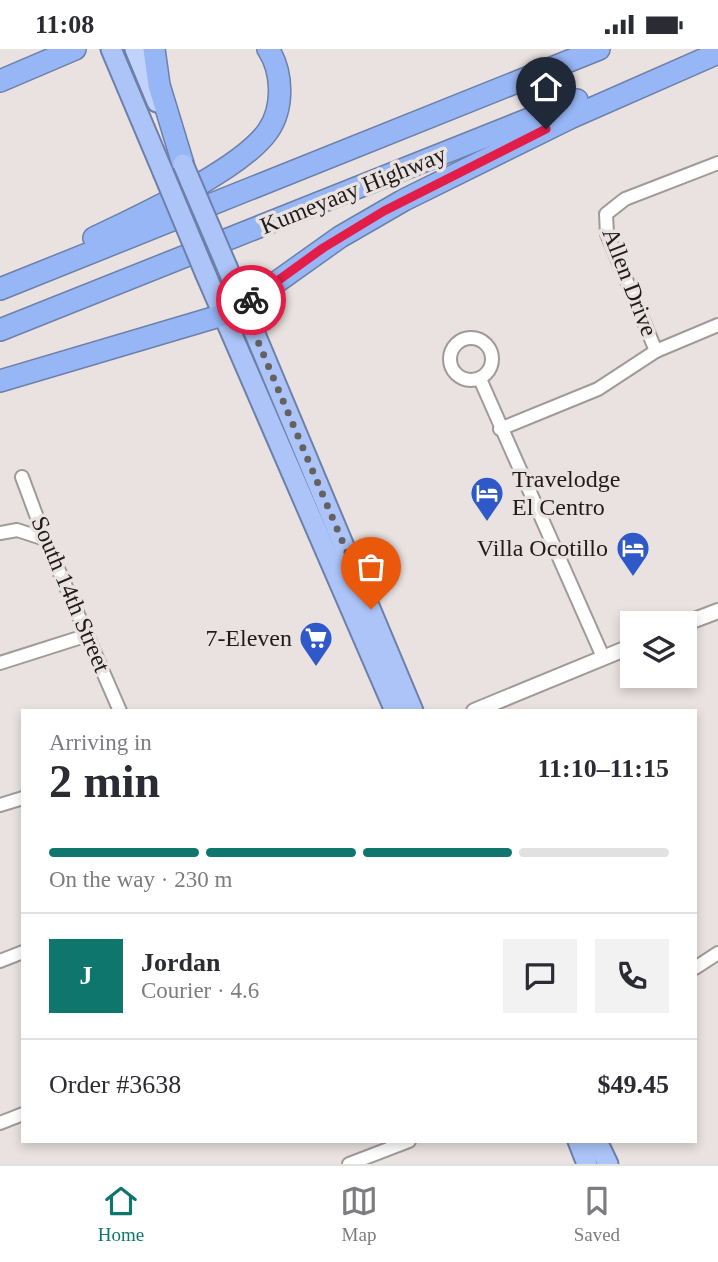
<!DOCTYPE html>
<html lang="en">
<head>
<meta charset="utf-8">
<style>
	:root { --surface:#fff; --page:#f2f2f3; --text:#2b2b33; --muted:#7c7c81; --line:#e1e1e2; --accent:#0f766e }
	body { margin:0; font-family:"Times New Roman",serif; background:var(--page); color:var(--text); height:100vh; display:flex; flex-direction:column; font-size:26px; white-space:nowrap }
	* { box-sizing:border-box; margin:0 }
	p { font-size:23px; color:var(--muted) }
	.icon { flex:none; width:38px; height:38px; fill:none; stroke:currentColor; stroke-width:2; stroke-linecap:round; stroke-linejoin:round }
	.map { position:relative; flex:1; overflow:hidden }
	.panel { position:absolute; left:21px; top:660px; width:676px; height:434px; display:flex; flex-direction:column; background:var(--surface); border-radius:0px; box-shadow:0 4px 10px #0003 }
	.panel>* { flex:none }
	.buttons { position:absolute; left:620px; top:562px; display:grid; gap:14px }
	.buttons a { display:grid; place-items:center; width:77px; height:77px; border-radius:0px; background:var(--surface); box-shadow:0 4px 10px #0003; font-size:35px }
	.pin { position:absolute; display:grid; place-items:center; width:60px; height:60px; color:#fff; margin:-72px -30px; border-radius:50% 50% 50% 0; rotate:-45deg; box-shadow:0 0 7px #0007 }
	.pin .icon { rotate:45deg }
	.courier { position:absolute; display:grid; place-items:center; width:70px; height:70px; margin:-35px; border:5px solid #e11d48; border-radius:50%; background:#fff; color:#222; box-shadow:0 2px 9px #0007 }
	.head em { font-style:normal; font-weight:700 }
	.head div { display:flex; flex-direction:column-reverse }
	.head { display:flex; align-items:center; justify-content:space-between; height:119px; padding:0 28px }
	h1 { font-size:46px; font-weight:700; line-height:52px }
	.bar { display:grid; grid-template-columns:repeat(4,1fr); gap:10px 7px; align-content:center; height:84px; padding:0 28px }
	.bar i { height:9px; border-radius:5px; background:var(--line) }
	.bar .on { background:var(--accent) }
	.bar p { grid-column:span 4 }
	.line { display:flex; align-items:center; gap:18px; padding:0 28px; border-top:2px solid var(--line) }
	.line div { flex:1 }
	.round { display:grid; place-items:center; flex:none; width:74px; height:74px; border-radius:0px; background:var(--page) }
	.status { display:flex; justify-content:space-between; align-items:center; height:49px; padding:0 35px; background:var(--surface); direction:ltr }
	.status svg { height:19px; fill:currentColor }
	.menu { display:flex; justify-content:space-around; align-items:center; height:98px; border-top:2px solid var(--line); background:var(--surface); font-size:19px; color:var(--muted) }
	.menu a { display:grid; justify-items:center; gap:4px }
	.menu .on { color:var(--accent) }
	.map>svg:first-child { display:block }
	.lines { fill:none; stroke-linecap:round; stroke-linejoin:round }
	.minor-casing { stroke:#a09a98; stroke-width:16 }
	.tertiary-casing { stroke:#a09a98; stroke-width:18 }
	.primary-casing { stroke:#6d80a9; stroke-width:23 }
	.trunk-casing { stroke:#6d80a9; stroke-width:23 }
	.motorway-casing { stroke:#6d80a9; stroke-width:24 }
	.minor { stroke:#fff; stroke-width:12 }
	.tertiary { stroke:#fff; stroke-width:14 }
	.primary { stroke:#c1d3fa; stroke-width:19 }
	.trunk { stroke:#acc4f8; stroke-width:19 }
	.motorway { stroke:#97b6f6; stroke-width:21 }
	.trunk-bridge-casing { stroke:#6d80a9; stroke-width:23; stroke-linecap:butt }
	.trunk-bridge { stroke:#acc4f8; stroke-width:19 }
	.done { stroke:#656160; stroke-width:7; stroke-dasharray:0 12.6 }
	.route { stroke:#e11d48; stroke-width:9 }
	.labels { text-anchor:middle; stroke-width:7; stroke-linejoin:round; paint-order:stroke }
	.street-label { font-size:24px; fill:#1e1c1b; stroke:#e9e2e1 }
	.poi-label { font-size:24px; fill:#1e1c1b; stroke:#e9e2e1; text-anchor:end }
</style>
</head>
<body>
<div class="status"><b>11:08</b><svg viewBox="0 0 49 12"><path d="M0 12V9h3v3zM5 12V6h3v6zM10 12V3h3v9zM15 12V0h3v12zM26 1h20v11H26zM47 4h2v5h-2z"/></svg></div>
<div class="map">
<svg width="718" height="1115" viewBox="0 0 718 1115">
	<rect width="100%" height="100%" fill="#e9e2e1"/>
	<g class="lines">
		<defs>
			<g id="minor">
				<circle cx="471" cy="310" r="21"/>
				<path d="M656,302L607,185L606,165L625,150L718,114"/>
				<path d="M480,330L603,608"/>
				<path d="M500,380L598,340L656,302L718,276"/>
				<path d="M22,428L45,490L120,662"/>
				<path d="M0,484L17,481L45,490"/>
				<path d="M0,614L88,586"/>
				<path d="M0,756L23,749"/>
				<path d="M0,912L23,903"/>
				<path d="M695,919L718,904"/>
				<path d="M0,1074L23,1065"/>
				<path d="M349,1115L409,1092"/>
			</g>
			<g id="tertiary">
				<path d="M684,575L718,562"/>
				<path d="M474,662L632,597"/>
			</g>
			<path id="primary" d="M135,0L157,53"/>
			<g id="trunk">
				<path d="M111,0L163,123"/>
				<path d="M227,218L413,662"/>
				<path d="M206,226L395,662"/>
				<path d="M578,1092L587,1115"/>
				<path d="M597,1092L608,1115"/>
			</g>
			<g id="motorway">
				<path d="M154,0L159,36L183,115"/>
				<path d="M0,32L75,0"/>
				<path d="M94,189C139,167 241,121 268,82C284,59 283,23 268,0"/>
				<path d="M0,240L599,0"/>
				<path d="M0,281L577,51"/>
				<path d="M0,332L223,266L243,257L340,188L404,151L570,69L718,4"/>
			</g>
		</defs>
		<!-- minor casing -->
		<use href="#minor" class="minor-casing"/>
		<!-- tertiary casing -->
		<use href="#tertiary" class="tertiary-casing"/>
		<!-- primary casing -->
		<use href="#primary" class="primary-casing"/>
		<!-- trunk casing -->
		<use href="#trunk" class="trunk-casing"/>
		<!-- motorway casing -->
		<use href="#motorway" class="motorway-casing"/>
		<!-- minor -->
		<use href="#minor" class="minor"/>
		<!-- tertiary -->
		<use href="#tertiary" class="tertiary"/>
		<!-- primary -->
		<use href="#primary" class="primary"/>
		<!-- trunk -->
		<use href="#trunk" class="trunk"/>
		<!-- motorway -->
		<use href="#motorway" class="motorway"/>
		<defs>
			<g id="trunk-bridge">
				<path d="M183,115L227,218"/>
				<path d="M163,123L206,226"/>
			</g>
		</defs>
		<!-- trunk-bridge casing -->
		<use href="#trunk-bridge" class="trunk-bridge-casing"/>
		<!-- trunk-bridge -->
		<use href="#trunk-bridge" class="trunk-bridge"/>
	</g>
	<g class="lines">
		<!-- done -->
		<path class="done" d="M251,251L243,257L371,560"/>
		<!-- route -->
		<path class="route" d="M251,251L323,199L384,162L546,80"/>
	</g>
	<!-- icons -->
	<defs>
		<symbol id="hotel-pin" viewBox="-11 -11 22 30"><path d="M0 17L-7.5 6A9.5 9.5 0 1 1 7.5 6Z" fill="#2f59c9" stroke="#e9e2e1"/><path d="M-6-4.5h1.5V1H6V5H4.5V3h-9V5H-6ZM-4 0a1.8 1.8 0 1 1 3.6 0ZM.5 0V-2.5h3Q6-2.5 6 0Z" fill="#fff"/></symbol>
		<symbol id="supermarket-pin" viewBox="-11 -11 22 30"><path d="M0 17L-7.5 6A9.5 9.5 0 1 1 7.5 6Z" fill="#2f59c9" stroke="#e9e2e1"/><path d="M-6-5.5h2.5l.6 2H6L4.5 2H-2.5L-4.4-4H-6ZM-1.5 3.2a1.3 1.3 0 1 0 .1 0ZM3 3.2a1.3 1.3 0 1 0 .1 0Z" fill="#fff"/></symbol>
	</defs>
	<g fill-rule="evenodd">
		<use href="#hotel-pin" x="468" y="425" width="38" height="52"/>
		<use href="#hotel-pin" x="614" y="480" width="38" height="52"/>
		<use href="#supermarket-pin" x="297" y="570" width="38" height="52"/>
	</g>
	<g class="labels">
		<!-- street labels -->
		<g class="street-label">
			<text transform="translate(353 141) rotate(-22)" y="8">Kumeyaay Highway</text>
			<text transform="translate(630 233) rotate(69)" y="8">Allen Drive</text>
			<text transform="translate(71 545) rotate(67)" y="8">South 14th Street</text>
		</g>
		<!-- poi labels -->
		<g class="poi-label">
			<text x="512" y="438" text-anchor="start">Travelodge<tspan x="512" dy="28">El Centro</tspan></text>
			<text x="608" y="507">Villa Ocotillo</text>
			<text x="292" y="597">7-Eleven</text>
		</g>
	</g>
</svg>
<div class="buttons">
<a><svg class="icon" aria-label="layers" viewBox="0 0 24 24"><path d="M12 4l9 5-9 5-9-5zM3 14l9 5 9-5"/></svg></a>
</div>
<div class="pin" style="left:371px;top:560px;background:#ea580c"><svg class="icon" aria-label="bag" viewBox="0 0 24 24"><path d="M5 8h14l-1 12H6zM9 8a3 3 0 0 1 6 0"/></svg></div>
<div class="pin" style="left:546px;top:80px;background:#1f2937"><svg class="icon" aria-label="home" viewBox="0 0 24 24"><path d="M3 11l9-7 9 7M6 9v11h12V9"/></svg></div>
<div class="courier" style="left:251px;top:251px"><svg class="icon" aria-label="bike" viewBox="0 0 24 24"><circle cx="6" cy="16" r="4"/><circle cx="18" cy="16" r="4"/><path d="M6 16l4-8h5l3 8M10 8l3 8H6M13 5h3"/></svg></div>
<section class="panel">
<div class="head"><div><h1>2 min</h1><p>Arriving in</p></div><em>11:10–11:15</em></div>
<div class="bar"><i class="on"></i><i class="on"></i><i class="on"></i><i></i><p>On the way · 230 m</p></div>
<div class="line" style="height:126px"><b class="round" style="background:var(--accent);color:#fff">J</b><div><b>Jordan</b><p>Courier · 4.6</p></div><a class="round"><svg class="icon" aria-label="chat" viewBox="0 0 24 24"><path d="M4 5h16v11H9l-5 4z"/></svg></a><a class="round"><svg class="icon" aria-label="phone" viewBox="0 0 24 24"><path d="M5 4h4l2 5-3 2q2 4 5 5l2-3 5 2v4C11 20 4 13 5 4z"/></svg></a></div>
<div class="line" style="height:91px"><div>Order #3638</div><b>$49.45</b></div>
</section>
</div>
<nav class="menu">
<a class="on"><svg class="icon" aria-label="home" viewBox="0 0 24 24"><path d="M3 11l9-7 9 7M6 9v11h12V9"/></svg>Home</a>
<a><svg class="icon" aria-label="map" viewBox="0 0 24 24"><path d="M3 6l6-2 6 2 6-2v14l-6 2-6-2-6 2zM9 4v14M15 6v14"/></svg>Map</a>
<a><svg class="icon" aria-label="saved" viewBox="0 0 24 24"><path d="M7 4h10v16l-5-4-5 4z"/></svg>Saved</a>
</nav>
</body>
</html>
